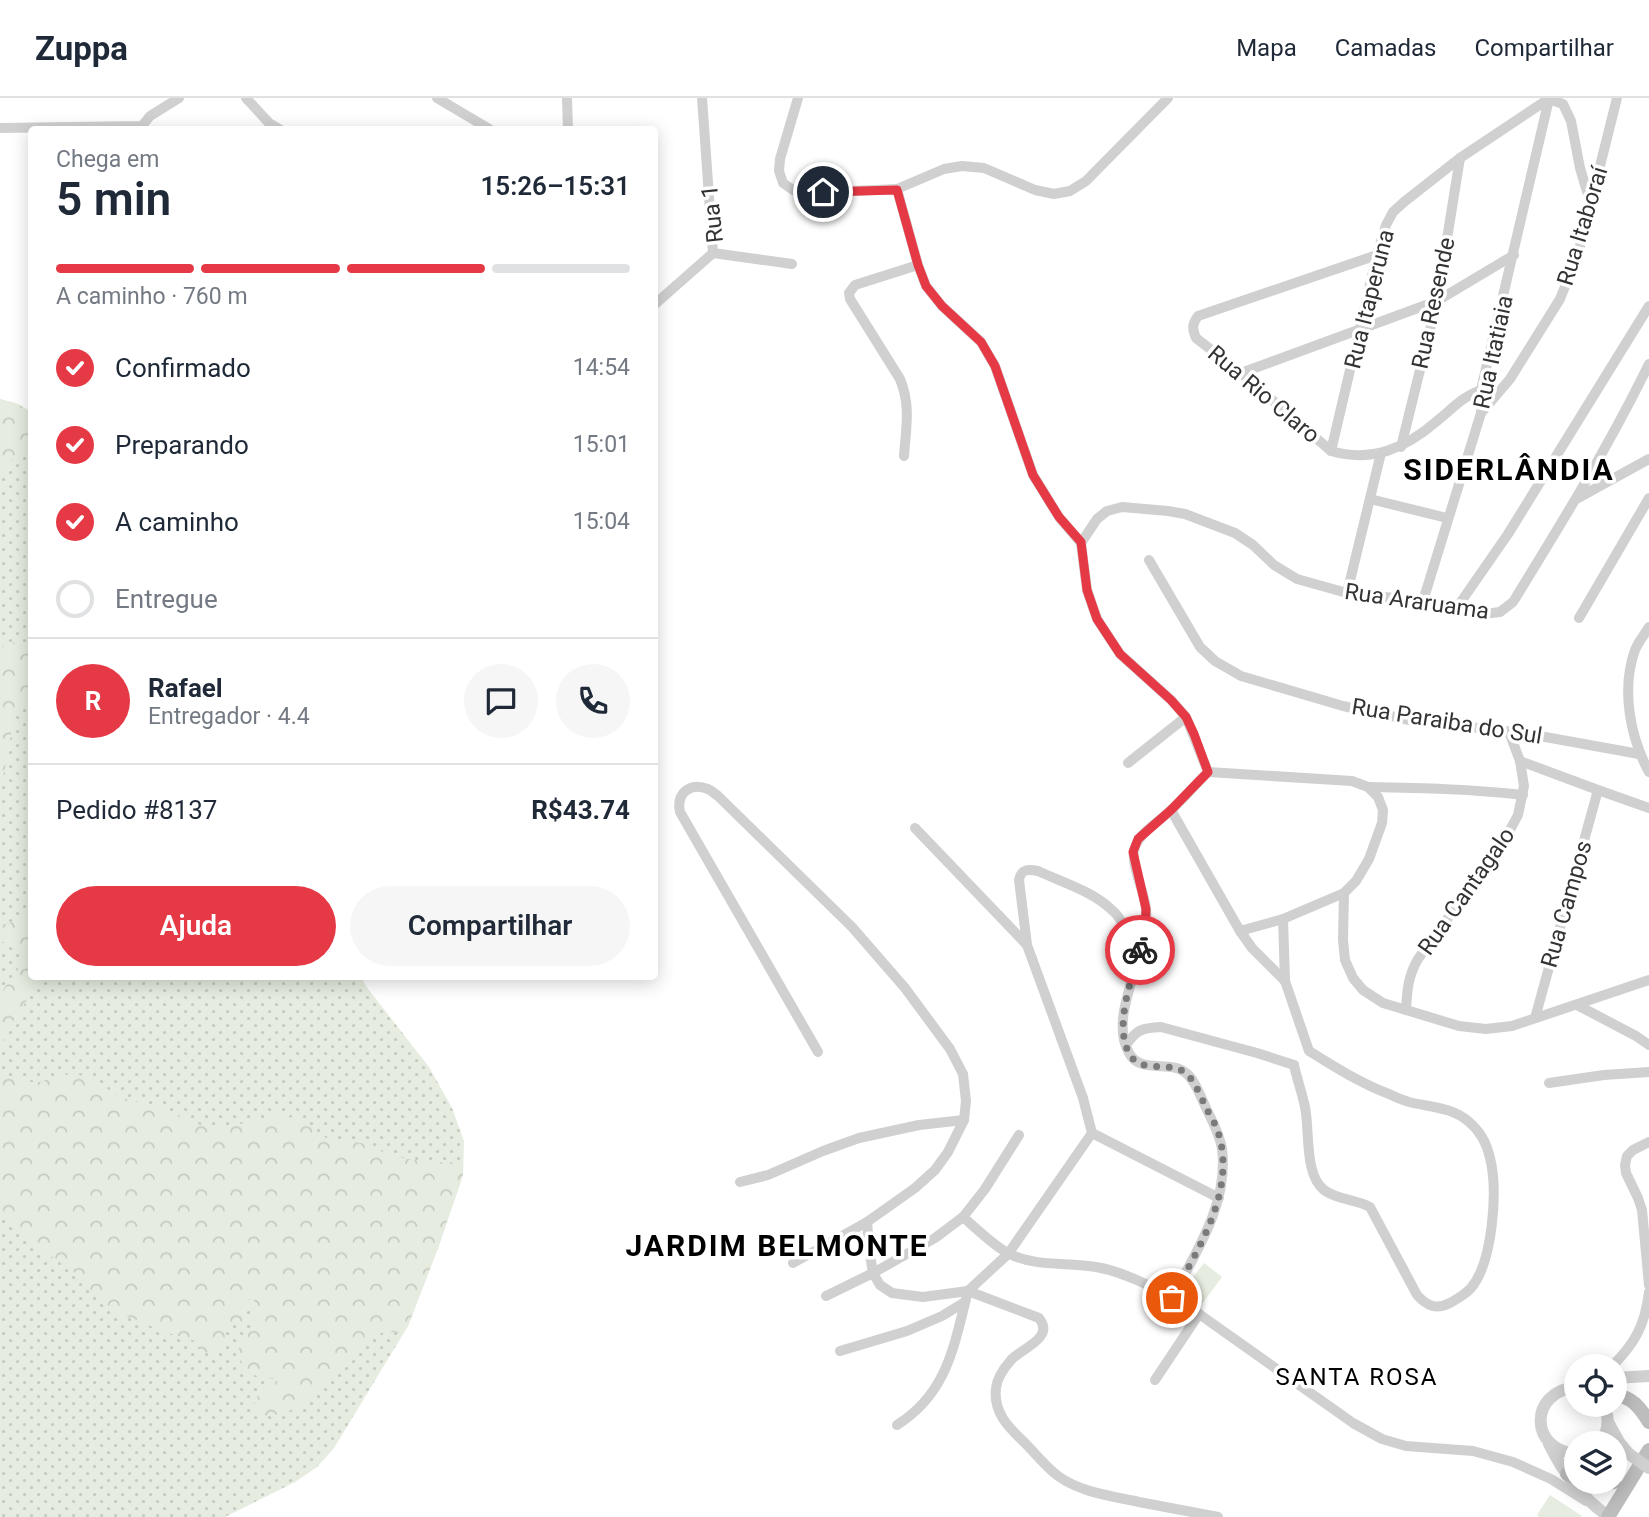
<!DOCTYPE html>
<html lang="pt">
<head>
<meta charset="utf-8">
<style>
	:root { --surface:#fff; --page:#f6f6f7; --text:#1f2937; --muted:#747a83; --line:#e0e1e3; --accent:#e63946 }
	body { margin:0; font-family:Roboto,sans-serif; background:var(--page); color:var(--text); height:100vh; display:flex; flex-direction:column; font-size:26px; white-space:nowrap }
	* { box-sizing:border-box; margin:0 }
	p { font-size:23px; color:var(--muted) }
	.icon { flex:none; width:38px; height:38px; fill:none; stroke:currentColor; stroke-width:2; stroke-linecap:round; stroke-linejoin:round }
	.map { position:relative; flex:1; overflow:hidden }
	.sheet { position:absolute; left:28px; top:28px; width:630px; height:854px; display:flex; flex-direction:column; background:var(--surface); border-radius:7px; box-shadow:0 4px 18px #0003 }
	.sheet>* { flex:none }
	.controls { position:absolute; left:1564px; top:1256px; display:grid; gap:14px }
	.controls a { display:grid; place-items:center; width:63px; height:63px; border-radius:50%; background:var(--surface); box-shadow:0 4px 18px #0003; font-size:35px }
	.pin { position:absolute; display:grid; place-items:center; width:60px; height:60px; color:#fff; margin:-30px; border:4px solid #fff; border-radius:50%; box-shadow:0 2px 7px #0007 }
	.courier { position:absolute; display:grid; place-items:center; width:70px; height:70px; margin:-35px; border:5px solid #e63946; border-radius:50%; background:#fff; color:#222; box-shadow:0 2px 9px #0007 }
	.headline em { font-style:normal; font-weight:600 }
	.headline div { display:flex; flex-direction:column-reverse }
	.headline { display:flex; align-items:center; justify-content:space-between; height:119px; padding:0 28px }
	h1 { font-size:46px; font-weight:600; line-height:52px }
	.bar { display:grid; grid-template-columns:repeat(4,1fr); gap:10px 7px; align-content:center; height:84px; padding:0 28px }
	.bar i { height:9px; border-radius:5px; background:var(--line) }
	.bar .on { background:var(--accent) }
	.bar p { grid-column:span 4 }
	.line { display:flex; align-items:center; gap:18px; padding:0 28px; border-top:2px solid var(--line) }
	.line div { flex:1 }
	.round { display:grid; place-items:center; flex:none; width:74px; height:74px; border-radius:37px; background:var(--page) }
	ol { padding:0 28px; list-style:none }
	li { display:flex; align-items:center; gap:21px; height:77px }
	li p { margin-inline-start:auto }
	li .icon { padding:7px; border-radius:50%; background:var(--accent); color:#fff; stroke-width:4 }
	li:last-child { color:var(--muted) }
	li i { width:38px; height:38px; border:4px solid var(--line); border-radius:50% }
	.primary-button { display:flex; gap:14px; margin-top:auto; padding:14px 28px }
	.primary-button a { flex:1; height:80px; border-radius:42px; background:var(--accent); color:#fff; font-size:28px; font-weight:600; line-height:80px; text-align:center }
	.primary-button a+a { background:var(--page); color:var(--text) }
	header { display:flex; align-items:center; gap:42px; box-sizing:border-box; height:98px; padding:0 35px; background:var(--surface); border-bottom:2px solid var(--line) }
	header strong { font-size:33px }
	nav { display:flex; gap:38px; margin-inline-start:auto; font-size:24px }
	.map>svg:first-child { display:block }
	.grass { fill:url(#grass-dots) }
	.forest { fill:url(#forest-crowns) }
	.pitch { fill:#e6ecdf }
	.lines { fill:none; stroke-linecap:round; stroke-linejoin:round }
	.minor { stroke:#d0d0d0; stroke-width:10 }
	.tertiary { stroke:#d0d0d0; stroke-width:12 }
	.secondary { stroke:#bdbdbd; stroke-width:14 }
	.tertiary-bridge { stroke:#d0d0d0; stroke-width:12 }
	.done { stroke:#7a7a7a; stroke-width:7; stroke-dasharray:0 12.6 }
	.route { stroke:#e63946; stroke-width:9 }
	.labels { text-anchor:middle; stroke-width:7; stroke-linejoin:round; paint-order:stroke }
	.street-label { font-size:23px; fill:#333; stroke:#fff }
	.neighbourhood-label { font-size:24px; letter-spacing:2px; fill:#000; stroke:#fff }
	.district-label { font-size:30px; font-weight:bold; letter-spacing:2px; fill:#000; stroke:#fff }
</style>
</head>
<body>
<header>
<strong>Zuppa</strong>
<nav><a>Mapa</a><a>Camadas</a><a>Compartilhar</a></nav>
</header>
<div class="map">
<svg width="1649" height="1419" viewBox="0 0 1649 1419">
	<defs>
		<pattern id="grass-dots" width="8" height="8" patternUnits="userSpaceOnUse" patternTransform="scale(1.75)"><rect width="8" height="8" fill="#e6ecdf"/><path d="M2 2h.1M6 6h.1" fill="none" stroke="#c6cbc0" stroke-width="1.8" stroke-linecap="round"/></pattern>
		<pattern id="forest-crowns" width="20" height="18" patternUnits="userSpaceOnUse" patternTransform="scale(1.75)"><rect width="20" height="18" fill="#e6ecdf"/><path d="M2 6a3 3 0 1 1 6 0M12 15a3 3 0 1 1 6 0" fill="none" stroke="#c6cbc0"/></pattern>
	</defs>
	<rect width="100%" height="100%" fill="#fff"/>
	<!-- grass -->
	<path class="grass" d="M0,301L18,306L31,314L32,878L361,879L368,891L429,969L452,1010L464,1043L463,1077L438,1150L408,1228L334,1350L317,1369L295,1384L225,1419H0Z"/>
	<!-- forest -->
	<g class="forest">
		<path d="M0,301L18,306L31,314L32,351C13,356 7,363 0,382Z"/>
		<path d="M31,544V602L25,603L15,612L8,655L0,695V551L8,545Z"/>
		<path d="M31,812L32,878L43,879C27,904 7,925 0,956C0,943 0,930 0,917C0,912 0,906 0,901C6,876 46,858 0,843V827C12,825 23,822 31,812Z"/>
		<path d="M0,974L1,975L23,984H40L63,977L76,976L90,980L120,999L163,1011L201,1027L217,1030L233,1028L278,1016L284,1019L304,1020C313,1032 323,1042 339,1043C347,1044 354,1043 361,1045C372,1048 381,1054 392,1057C415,1064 440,1066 463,1063V1077L438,1150L408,1228L403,1236L386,1233L369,1241L364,1248L346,1261L324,1288L291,1312L283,1316L261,1318L254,1314L253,1309L261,1290L282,1281C275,1281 266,1281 259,1279C244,1274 234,1257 241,1242C245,1234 252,1232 255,1224L251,1211L255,1199C243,1202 242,1210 247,1220L245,1225C220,1227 229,1237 221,1254C208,1258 201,1254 195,1243L162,1233L132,1220L118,1217L108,1212L78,1177L45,1154L11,1125L0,1117Z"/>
	</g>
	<!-- pitch -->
	<g class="pitch">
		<path d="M1204,1165L1222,1179L1202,1206L1183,1192Z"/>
		<path d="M1550,1397L1582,1418L1581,1419H1539L1537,1417Z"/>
	</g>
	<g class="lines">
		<!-- minor -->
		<g class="minor">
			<path d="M246,0L269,25L281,32"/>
			<path d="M437,0L491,32"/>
			<path d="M567,0L568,32"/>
			<path d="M702,0L713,155"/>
			<path d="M798,0L780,61L779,73L783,85L793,92L809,95L897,91L944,71L962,68L984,70L1035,92L1054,96L1070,93L1086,83L1168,0"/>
			<path d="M0,30L142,28L150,18L179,0"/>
			<path d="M897,91L918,167L926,188L942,208L981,244L995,268L1033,377L1059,419L1081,445L1087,492L1097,521L1120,556L1171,602L1186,619L1208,674"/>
			<path d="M713,155L792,166"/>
			<path d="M1377,157L1198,218C1192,226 1192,231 1196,240L1241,275L1331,353C1372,365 1406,350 1437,323C1452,311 1463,298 1481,292"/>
			<path d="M654,207L713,155"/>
			<path d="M1241,275L1437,203L1514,157"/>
			<path d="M1481,315L1510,281L1560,201L1578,156L1617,0"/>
			<path d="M1401,349L1437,203L1460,60"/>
			<path d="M1331,353L1377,157L1386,127L1393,114L1404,104L1460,60L1550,0"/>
			<path d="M904,358C906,330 911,308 900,281L850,201L849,195L855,187L918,167"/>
			<path d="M1578,400L1649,361"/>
			<path d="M1370,401L1447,420"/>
			<path d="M1081,445L1097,421L1107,413L1122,409L1168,413L1185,416L1235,435L1253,447L1274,467L1297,481L1347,495L1423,503L1456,511L1484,516L1500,514L1513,504C1561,426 1609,348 1649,266"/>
			<path d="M1149,462L1200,549L1215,563L1241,578L1343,608L1414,623L1523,635L1639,656"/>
			<path d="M1347,495L1381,355"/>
			<path d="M1423,503L1481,315V292L1549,1L1563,6L1571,23L1580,70L1591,107"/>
			<path d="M1456,511L1508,436L1649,208"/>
			<path d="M1579,520L1649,400"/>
			<path d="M1649,529C1645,536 1638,544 1635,552C1621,591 1630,639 1649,674"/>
			<path d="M1520,663L1598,692L1649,710"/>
			<path d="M1128,665L1186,619"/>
			<path d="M1368,689C1420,690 1472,691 1523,697"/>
			<path d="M1171,712L1240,833L1252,850L1285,883"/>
			<path d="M915,730L1027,847"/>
			<path d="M1283,821L1285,883L1309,953C1334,968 1361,986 1389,996C1395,999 1402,1002 1409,1004C1429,1009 1453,1009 1469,1024C1480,1033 1487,1046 1490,1060C1498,1092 1493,1164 1471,1190C1466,1196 1457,1201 1450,1205C1436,1212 1427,1208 1417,1197L1370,1109C1356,1101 1337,1102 1324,1092C1304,1076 1310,1033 1305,1009C1302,995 1297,981 1294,967"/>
			<path d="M1240,833L1283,821L1344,795"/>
			<path d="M1577,907L1636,938L1649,947"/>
			<path d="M1406,912C1407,893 1408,878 1418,861L1503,745L1518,717L1524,688L1520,663L1509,634"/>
			<path d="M1535,920L1598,692"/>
			<path d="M1126,947C1137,931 1142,930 1161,929L1257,955L1294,967"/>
			<path d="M1549,985L1604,977L1649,974"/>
			<path d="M1092,1035L1083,1000L1027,847L1019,782C1021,771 1028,771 1038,773C1062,784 1092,793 1112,812C1125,823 1131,845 1138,861"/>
			<path d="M1092,1035L1219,1100"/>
			<path d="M1649,1044L1633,1052L1627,1058L1625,1067L1626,1075L1638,1100L1642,1112L1649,1187"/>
			<path d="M740,1084L768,1077L823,1053L859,1040L919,1027L964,1022"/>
			<path d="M963,1119C976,1130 996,1150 1010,1156C1035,1169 1068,1164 1096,1169C1131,1175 1168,1197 1199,1216L1353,1325L1382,1341L1406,1348L1473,1353L1513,1364L1551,1381L1586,1403"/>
			<path d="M867,1124L870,1157L873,1175L880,1187L892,1195L923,1199L968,1193L1039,1220C1055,1240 1022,1250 1011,1262C1004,1270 997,1280 996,1290C993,1314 1008,1329 1024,1344C1035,1355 1046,1369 1058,1378C1082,1395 1112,1398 1139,1404C1165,1409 1192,1414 1218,1419"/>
			<path d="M793,1165L867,1124L915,1090L935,1072L948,1054L964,1022L966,1003L963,976L950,951L905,890L852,829L718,698C715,696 712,693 708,691C690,684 676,695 680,714L818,954"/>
			<path d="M968,1193L1008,1156L1092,1035"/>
			<path d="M826,1198L873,1175L935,1140L963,1119L985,1091L1019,1037"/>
			<path d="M1172,1200C1196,1154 1229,1105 1222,1051C1220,1037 1213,1025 1207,1012C1201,1000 1196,983 1186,975C1170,961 1141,977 1129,955C1109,921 1142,867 1145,832C1146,825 1147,818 1146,811C1145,794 1129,764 1135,749C1141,733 1159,724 1171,712C1184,700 1196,686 1208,674L1352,683L1368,689L1378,699L1383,712L1382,725L1369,761L1356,783L1344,795L1343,842L1345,862L1353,880L1363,892L1383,905L1459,928L1486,931L1512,928L1649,882"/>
			<path d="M840,1253L907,1233L942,1218L965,1204"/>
			<path d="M1611,1269C1635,1246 1645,1227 1649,1194"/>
			<path d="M1155,1282L1199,1216"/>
			<path d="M897,1327C948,1295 954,1247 968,1193"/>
		</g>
		<!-- tertiary -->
		<g class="tertiary">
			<path d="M1615,1280L1649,1278"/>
			<path d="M1577,1289C1528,1293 1529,1353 1577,1356"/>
			<path d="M1608,1324L1619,1344L1629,1356"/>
			<path d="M1549,1346C1562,1373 1583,1401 1608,1418"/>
			<path d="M1599,1346C1609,1334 1610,1321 1604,1307"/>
		</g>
		<!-- secondary -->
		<g class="secondary">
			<path d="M1615,1298C1631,1297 1641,1311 1649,1324"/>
			<path d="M1567,1376L1577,1380"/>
			<path d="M1590,1384L1600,1386L1614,1384"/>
			<path d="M1608,1419L1649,1352"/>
		</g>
		<!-- tertiary-bridge -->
		<path class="tertiary-bridge" d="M1629,1356L1649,1370"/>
	</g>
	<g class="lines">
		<!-- done -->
		<path class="done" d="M1140,852C1132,880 1113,929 1130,957C1142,977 1172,961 1188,977C1196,986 1201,999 1206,1010C1210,1017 1215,1025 1218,1034C1237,1093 1198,1150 1172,1200"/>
		<!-- route -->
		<path class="route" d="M823,94L897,92L918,167L926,188L942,208L981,244L995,268L1033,377L1059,419L1081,444L1087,492L1097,521L1120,556L1171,602L1186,619L1194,636L1208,674L1171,712L1138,741L1133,754L1146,811L1145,835L1140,852"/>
	</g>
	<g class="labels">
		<!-- street labels -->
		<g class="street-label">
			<text transform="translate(712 116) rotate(-96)" y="8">Rua 1</text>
			<text transform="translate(1582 128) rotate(-73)" y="8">Rua Itaboraí</text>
			<text transform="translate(1369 201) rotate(-76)" y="8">Rua Itaperuna</text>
			<text transform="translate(1433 205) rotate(-78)" y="8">Rua Resende</text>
			<text transform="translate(1493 254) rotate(-78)" y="8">Rua Itatiaia</text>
			<text transform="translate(1264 296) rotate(40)" y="8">Rua Rio Claro</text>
			<text transform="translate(1417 503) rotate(8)" y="8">Rua Araruama</text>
			<text transform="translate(1447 623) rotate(9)" y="8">Rua Paraiba do Sul</text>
			<text transform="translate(1466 793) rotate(-55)" y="8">Rua Cantagalo</text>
			<text transform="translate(1566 806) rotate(-74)" y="8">Rua Campos</text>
		</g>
		<!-- neighbourhood labels -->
		<g class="neighbourhood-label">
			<text x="1357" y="1287">SANTA ROSA</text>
		</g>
		<!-- district labels -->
		<g class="district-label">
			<text x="1509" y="382">SIDERLÂNDIA</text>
			<text x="777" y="1158">JARDIM BELMONTE</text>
		</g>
	</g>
</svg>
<div class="controls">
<a><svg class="icon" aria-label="locate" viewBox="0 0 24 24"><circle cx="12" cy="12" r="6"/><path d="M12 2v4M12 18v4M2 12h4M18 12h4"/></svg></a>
<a><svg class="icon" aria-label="layers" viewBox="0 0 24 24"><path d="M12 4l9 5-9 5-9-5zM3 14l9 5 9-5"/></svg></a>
</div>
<div class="pin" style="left:1172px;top:1200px;background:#ea580c"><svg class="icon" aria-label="bag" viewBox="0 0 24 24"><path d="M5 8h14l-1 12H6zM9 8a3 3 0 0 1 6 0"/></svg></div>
<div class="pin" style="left:823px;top:94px;background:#1f2937"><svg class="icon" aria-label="home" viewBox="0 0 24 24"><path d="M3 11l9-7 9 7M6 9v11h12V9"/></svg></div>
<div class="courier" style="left:1140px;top:852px"><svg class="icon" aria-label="bike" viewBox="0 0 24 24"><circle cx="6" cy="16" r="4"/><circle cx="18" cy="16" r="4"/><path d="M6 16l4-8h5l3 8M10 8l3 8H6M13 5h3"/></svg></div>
<section class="sheet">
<div class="headline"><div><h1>5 min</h1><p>Chega em</p></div><em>15:26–15:31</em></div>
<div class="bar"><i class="on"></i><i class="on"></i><i class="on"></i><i></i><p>A caminho · 760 m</p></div>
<ol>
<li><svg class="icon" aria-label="check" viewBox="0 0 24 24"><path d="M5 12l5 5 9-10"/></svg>Confirmado<p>14:54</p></li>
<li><svg class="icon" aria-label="check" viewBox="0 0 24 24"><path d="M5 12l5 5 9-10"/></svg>Preparando<p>15:01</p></li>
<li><svg class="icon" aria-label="check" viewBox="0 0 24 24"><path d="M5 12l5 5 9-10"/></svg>A caminho<p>15:04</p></li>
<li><i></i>Entregue</li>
</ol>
<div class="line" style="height:126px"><b class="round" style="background:var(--accent);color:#fff">R</b><div><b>Rafael</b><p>Entregador · 4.4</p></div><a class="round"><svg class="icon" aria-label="chat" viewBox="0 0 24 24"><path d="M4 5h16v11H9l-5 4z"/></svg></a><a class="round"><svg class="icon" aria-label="phone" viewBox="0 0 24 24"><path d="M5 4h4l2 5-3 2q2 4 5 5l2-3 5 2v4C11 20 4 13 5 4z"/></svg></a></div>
<div class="line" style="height:91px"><div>Pedido #8137</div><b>R$43.74</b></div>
<div class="primary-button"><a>Ajuda</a><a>Compartilhar</a></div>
</section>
</div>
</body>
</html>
